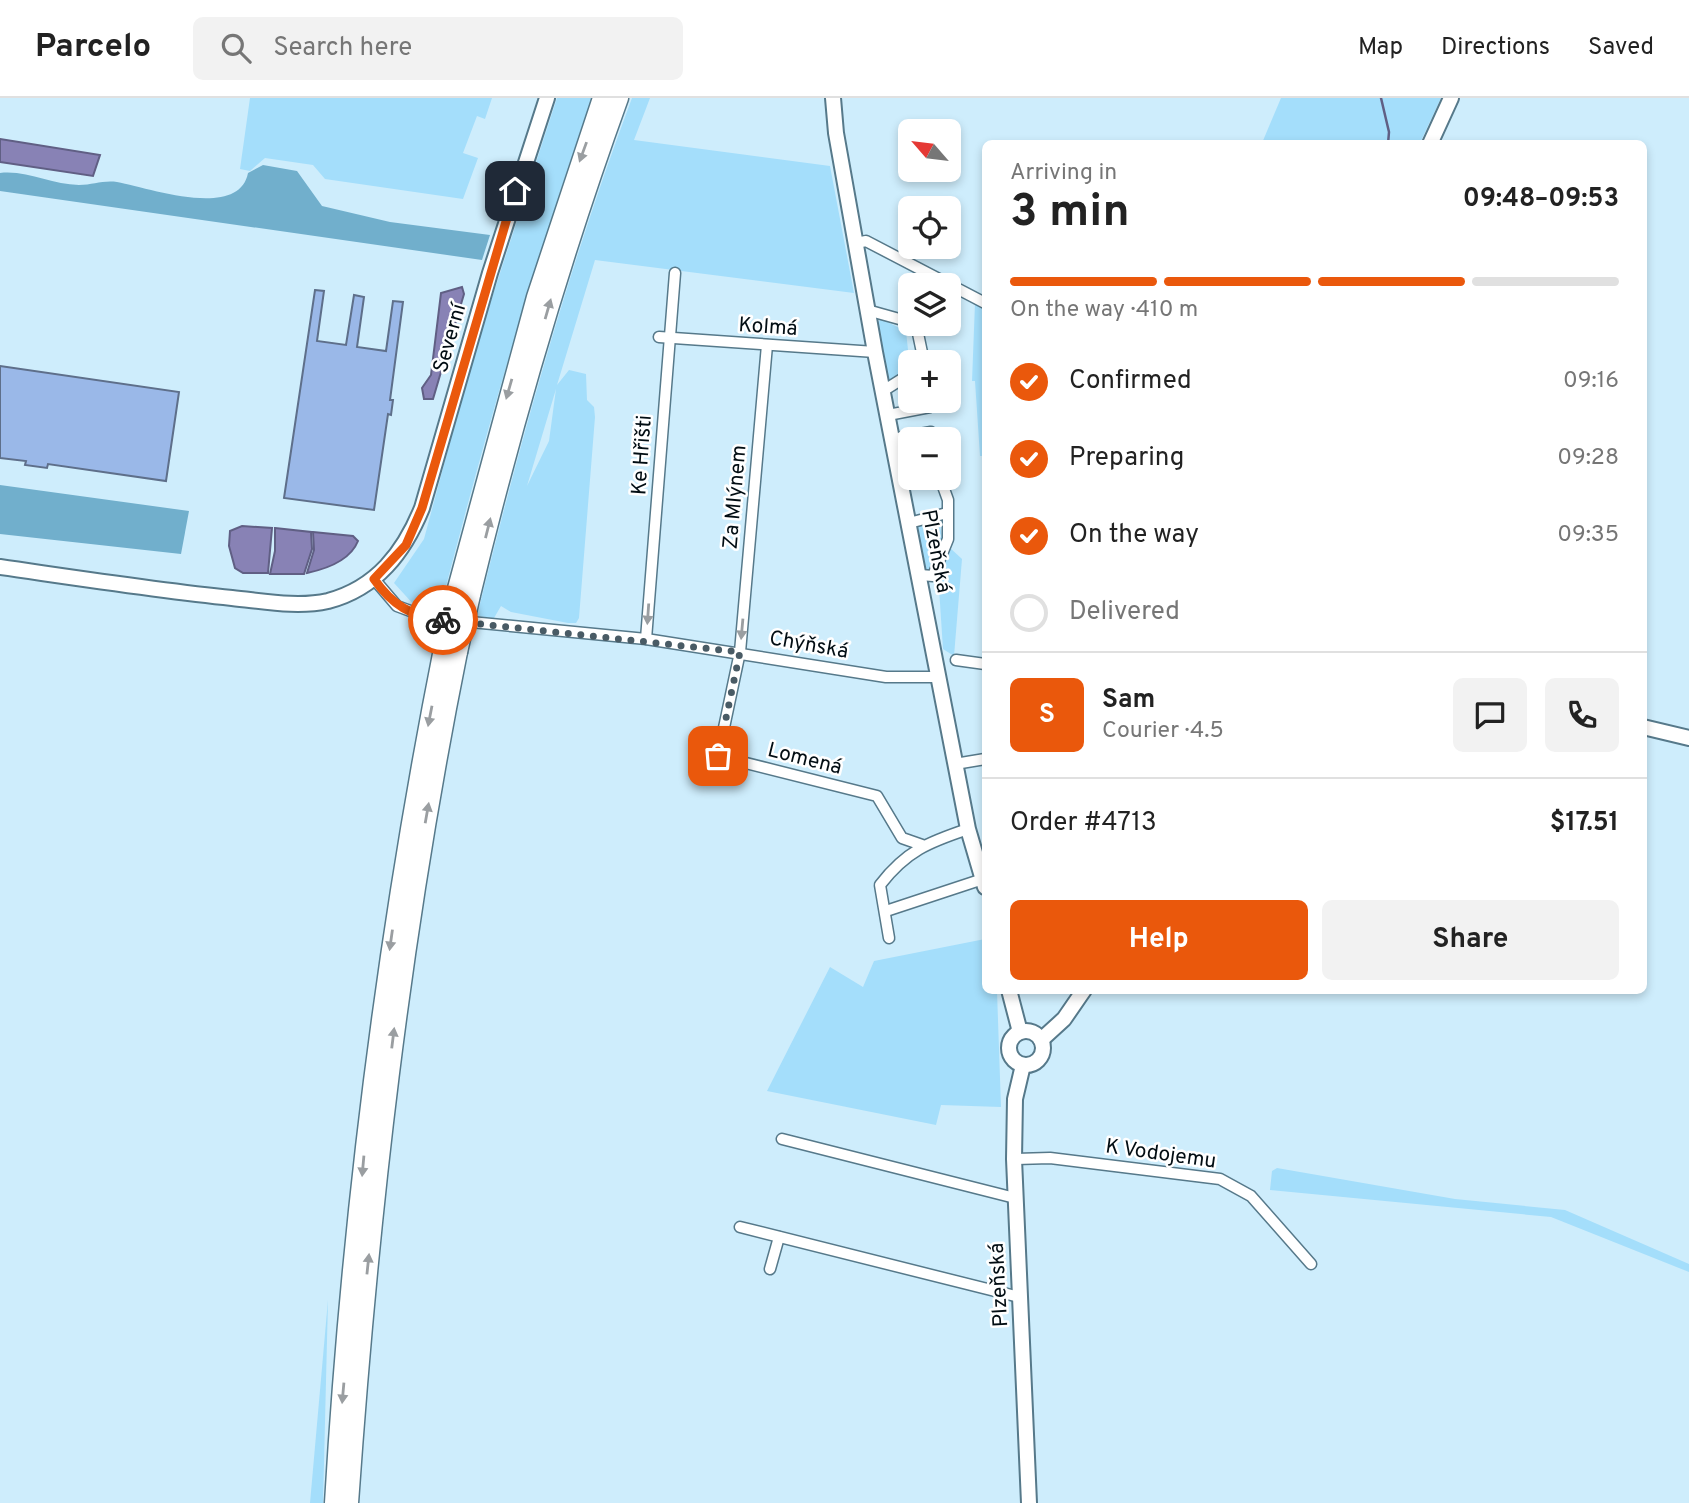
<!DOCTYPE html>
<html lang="en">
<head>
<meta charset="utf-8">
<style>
	:root { --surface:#fff; --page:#f2f2f2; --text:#222; --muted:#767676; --line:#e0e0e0; --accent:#ea580c }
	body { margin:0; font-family:Overpass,sans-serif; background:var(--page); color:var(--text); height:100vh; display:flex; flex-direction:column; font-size:26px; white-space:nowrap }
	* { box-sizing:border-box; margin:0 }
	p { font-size:23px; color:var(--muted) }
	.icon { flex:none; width:38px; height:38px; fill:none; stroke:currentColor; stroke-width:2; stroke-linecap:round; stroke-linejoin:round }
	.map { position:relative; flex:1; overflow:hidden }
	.sheet { position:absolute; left:982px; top:42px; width:665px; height:854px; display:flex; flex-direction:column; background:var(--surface); border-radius:10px; box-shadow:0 4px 10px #0003 }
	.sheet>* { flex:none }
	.needle { width:46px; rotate:298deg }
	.controls { position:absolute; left:898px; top:21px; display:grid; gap:14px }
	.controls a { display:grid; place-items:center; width:63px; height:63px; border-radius:10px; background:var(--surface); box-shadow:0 4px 10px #0003; font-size:35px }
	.pin { position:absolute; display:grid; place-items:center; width:60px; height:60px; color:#fff; margin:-30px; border-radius:14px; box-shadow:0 4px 10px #0006 }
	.courier { position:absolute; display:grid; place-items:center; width:70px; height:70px; margin:-35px; border:5px solid #ea580c; border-radius:50%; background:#fff; color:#222; box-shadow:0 2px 9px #0007 }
	.head em { font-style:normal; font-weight:700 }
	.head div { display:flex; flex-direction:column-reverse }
	.head { display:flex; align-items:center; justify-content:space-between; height:119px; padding:0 28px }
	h1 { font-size:46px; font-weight:700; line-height:52px }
	.bar { display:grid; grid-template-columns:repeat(4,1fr); gap:10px 7px; align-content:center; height:84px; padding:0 28px }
	.bar i { height:9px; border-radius:5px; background:var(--line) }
	.bar .on { background:var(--accent) }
	.bar p { grid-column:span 4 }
	.line { display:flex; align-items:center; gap:18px; padding:0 28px; border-top:2px solid var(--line) }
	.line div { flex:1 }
	.round { display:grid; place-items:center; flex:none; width:74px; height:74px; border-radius:10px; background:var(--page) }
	ol { padding:0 28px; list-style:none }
	li { display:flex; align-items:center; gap:21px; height:77px }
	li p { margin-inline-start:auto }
	li .icon { padding:7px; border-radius:50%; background:var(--accent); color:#fff; stroke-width:4 }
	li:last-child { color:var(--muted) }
	li i { width:38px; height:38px; border:4px solid var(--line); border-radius:50% }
	.action { display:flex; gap:14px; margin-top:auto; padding:14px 28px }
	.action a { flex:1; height:80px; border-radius:10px; background:var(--accent); color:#fff; font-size:28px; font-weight:700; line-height:80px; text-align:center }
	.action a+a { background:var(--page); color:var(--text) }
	header { display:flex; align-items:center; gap:42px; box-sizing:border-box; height:98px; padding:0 35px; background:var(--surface); border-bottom:2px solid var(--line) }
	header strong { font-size:33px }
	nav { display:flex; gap:38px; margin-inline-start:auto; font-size:24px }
	.search { width:490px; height:63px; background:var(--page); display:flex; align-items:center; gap:18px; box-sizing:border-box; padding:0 24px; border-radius:10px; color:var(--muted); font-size:26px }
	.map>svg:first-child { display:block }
	.green { fill:#a4defb; fill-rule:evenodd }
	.forest { fill:#71afcc }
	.water { fill:#8882b5; stroke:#605f84; stroke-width:2 }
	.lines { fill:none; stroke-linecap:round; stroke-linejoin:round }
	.stream { stroke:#605f84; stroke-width:2.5 }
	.building { fill:#9ab8e8; stroke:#5e6f8a; stroke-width:2 }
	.street-casing { stroke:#56798a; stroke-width:13 }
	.secondary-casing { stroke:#56798a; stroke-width:18 }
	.highway-casing { stroke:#56798a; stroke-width:21 }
	.street { stroke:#fff; stroke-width:10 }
	.secondary { stroke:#fff; stroke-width:14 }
	.highway { stroke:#fff; stroke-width:18 }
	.highway-bridge-casing { stroke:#56798a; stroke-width:21; stroke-linecap:butt }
	.highway-bridge { stroke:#fff; stroke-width:18 }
	.oneway { fill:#9a9ea1 }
	.done { stroke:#495b65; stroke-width:7; stroke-dasharray:0 12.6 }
	.route { stroke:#ea580c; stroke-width:9 }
	.labels { text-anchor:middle; stroke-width:5; stroke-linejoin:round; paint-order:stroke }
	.street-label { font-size:21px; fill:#020d13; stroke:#fff }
</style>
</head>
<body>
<header>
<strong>Parcelo</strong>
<div class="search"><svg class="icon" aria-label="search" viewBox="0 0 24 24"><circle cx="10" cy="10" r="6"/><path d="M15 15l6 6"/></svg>Search here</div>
<nav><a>Map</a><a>Directions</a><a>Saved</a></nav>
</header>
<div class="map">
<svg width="1689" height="1405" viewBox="0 0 1689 1405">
	<rect width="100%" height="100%" fill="#ceedfc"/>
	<!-- green -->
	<g class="green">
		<path d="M250,0H492L485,21L477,18L463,55L478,60L463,101L325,81L313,67L265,60L250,73L240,71Z"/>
		<path d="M557,0H592C532,170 484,341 439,515L415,508L394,485L424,441L474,255Z"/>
		<path d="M632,0H650L634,42L830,68L854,195L595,162L557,287L569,272L586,276L587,302L594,309L595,319L579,520L576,525H568L511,514L501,508L494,520L477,518C520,344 569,168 632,0ZM556,291L549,343L527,388Z"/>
		<path d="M1281,0H1441L1420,45H1262Z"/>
		<path d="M975,205L985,210V358H980L975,283H972Z"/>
		<path d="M881,221L906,233L910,271L906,278L889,284L876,226Z"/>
		<path d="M928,424L940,428L943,443L935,469L925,473L916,427Z"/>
		<path d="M949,449L962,461L954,558L943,551L938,475Z"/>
		<path d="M985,841V892L997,893L1001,1009L941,1007L936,1027L767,993L830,869L863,889L874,863Z"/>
		<path d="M1277,1070L1455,1101L1565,1112L1689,1166V1174L1551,1119L1270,1092L1272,1073Z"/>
		<path d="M328,1202L323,1405H310Z"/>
	</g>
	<!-- forest -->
	<g class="forest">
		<path d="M263,67L297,73L322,108L390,124L490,137L482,162L0,93V75C28,72 52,87 79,87C93,87 103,82 117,84C149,90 239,122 248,75Z"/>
		<path d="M0,387L189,413L181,456L0,436Z"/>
	</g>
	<!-- water -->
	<g class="water">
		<path d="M0,41L100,57L93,78L0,64Z"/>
		<path d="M462,189L464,196L433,301H424L422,290L431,277L441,195Z"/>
		<path d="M242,428L272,430L268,475H243L235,470L229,448L230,433Z"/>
		<path d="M275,430L311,434L312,451L304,476H270L275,453Z"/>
		<path d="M313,434L353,438L358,443C350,463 326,471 307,475L314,452Z"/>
	</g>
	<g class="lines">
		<!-- stream -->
		<path class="stream" d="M1381,0L1389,34L1388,46"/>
	</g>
	<!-- building -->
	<g class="building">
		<path d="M315,192L324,193L317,243L346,247L354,197L364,199L357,249L386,253L393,203L403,204L390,302H393L391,317L388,316L374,412L284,400Z"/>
		<path d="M0,268L179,294L166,383L48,366L47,370L25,367L26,363L0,360Z"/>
	</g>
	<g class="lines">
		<defs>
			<g id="street">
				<path d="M856,145L866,143L985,205"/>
				<path d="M867,212L910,224"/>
				<path d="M916,226L924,264"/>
				<path d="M659,239L875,254"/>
				<path d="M767,247L740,554L718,658L877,698L902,740L922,747"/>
				<path d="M883,293L910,276"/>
				<path d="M888,317L930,309L929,303"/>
				<path d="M893,341L931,334L932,341"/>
				<path d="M909,425L947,415"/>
				<path d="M920,477L933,478L948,441V402L940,380"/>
				<path d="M374,481L397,508L429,520L646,541L886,579H939"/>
				<path d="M646,541L675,175"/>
				<path d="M956,562L985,566"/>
				<path d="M955,666L985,661"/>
				<path d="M886,813L983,781"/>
				<path d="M889,840L880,787C906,753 929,744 968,731"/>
				<path d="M782,1041L1015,1100"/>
				<path d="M1014,1061L1050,1060L1220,1081L1251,1098L1311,1166"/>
				<path d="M740,1129L1019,1199"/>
				<path d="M770,1171L779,1139"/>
			</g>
			<g id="secondary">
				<path d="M833,0L836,35L875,254L968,731L985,789"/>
				<path d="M1430,46L1451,0"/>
				<path d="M0,469C77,480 155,492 232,500C263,503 297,510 328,503C377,490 404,454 422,410L490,175L547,0"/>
				<path d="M1643,629L1689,640"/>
				<path d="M1009,892L1020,934"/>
				<circle cx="1026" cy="950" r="17"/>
				<path d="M1041,942L1064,921L1084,892"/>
				<path d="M1023,967L1015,1001L1014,1061L1029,1405"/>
			</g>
			<g id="highway">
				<path d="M456,494L536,199L602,0"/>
				<path d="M471,497C512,328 560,163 619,0"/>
				<path d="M334,1405C351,1118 387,833 443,551"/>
				<path d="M349,1405C369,1118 401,837 458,554"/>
			</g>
		</defs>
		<!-- street casing -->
		<use href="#street" class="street-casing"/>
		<!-- secondary casing -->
		<use href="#secondary" class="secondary-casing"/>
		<!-- highway casing -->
		<use href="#highway" class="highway-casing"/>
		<!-- street -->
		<use href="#street" class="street"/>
		<!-- secondary -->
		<use href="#secondary" class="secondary"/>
		<!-- highway -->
		<use href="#highway" class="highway"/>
		<defs>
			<g id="highway-bridge">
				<path d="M443,551L456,494"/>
				<path d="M458,554L471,497"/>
			</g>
		</defs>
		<!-- highway-bridge casing -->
		<use href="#highway-bridge" class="highway-bridge-casing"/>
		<!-- highway-bridge -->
		<use href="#highway-bridge" class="highway-bridge"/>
	</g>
	<!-- one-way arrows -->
	<defs><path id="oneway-solid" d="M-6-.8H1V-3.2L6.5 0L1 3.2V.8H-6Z" transform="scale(1.75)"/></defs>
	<g class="oneway">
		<use href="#oneway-solid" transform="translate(583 54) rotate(110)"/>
		<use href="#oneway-solid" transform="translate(548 211) rotate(-74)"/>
		<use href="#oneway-solid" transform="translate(509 291) rotate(106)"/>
		<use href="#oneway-solid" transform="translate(488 430) rotate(-76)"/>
		<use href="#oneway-solid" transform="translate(648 516) rotate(94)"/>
		<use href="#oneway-solid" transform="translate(742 531) rotate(95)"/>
		<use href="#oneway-solid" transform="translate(430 618) rotate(101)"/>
		<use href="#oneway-solid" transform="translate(427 715) rotate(-80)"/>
		<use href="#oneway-solid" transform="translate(391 842) rotate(98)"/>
		<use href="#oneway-solid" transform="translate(393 940) rotate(-83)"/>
		<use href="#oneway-solid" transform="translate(363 1068) rotate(95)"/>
		<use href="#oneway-solid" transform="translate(368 1166) rotate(-84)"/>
		<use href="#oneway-solid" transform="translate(343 1295) rotate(95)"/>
	</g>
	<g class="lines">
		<!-- done -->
		<path class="done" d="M443,522L740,554L718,658"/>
		<!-- route -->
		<path class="route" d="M443,522C412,519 392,507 374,481L406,447L422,410L515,93"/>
	</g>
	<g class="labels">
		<!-- street labels -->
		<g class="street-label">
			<text transform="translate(768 228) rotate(4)" y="7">Kolmá</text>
			<text transform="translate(449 240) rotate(-74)" y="7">Severní</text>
			<text transform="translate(641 357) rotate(-86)" y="7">Ke Hřišti</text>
			<text transform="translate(734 399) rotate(-85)" y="7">Za Mlýnem</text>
			<text transform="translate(937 453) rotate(79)" y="7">Plzeňská</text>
			<text transform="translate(809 546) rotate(10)" y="7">Chýňská</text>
			<text transform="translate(805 660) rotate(14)" y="7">Lomená</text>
			<text transform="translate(1161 1055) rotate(8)" y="7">K Vodojemu</text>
			<text transform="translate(998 1187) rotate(-93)" y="7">Plzeňská</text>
		</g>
	</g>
</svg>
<div class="controls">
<a><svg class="needle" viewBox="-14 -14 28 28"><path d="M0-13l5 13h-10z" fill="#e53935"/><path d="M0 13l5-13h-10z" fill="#767676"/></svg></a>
<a><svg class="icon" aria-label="locate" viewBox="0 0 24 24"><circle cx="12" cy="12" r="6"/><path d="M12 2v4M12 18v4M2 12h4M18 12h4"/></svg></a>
<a><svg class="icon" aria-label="layers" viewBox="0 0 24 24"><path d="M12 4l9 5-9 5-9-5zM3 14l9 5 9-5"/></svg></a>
<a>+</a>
<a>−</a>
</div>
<div class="pin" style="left:718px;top:658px;background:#ea580c"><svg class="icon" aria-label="bag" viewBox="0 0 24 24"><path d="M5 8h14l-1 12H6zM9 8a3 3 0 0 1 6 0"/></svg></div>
<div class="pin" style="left:515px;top:93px;background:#1f2937"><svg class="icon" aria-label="home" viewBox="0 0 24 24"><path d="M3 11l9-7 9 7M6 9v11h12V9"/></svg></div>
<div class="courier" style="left:443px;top:522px"><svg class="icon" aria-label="bike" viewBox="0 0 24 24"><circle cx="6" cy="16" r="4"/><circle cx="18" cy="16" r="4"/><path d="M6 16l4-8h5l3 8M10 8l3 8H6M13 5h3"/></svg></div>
<section class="sheet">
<div class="head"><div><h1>3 min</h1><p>Arriving in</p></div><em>09:48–09:53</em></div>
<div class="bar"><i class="on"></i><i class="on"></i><i class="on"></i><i></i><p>On the way · 410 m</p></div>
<ol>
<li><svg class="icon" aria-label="check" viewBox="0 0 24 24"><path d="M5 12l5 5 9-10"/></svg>Confirmed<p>09:16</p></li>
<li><svg class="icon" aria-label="check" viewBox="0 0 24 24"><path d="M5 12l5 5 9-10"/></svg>Preparing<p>09:28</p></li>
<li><svg class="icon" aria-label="check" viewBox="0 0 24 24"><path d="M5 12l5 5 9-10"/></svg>On the way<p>09:35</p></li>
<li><i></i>Delivered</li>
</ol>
<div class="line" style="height:126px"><b class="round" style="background:var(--accent);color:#fff">S</b><div><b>Sam</b><p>Courier · 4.5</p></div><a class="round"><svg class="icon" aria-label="chat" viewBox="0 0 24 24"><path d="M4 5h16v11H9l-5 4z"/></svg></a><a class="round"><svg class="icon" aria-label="phone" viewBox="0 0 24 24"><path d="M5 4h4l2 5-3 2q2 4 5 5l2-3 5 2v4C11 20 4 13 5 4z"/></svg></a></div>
<div class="line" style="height:91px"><div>Order #4713</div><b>$17.51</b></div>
<div class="action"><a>Help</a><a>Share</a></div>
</section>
</div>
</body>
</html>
